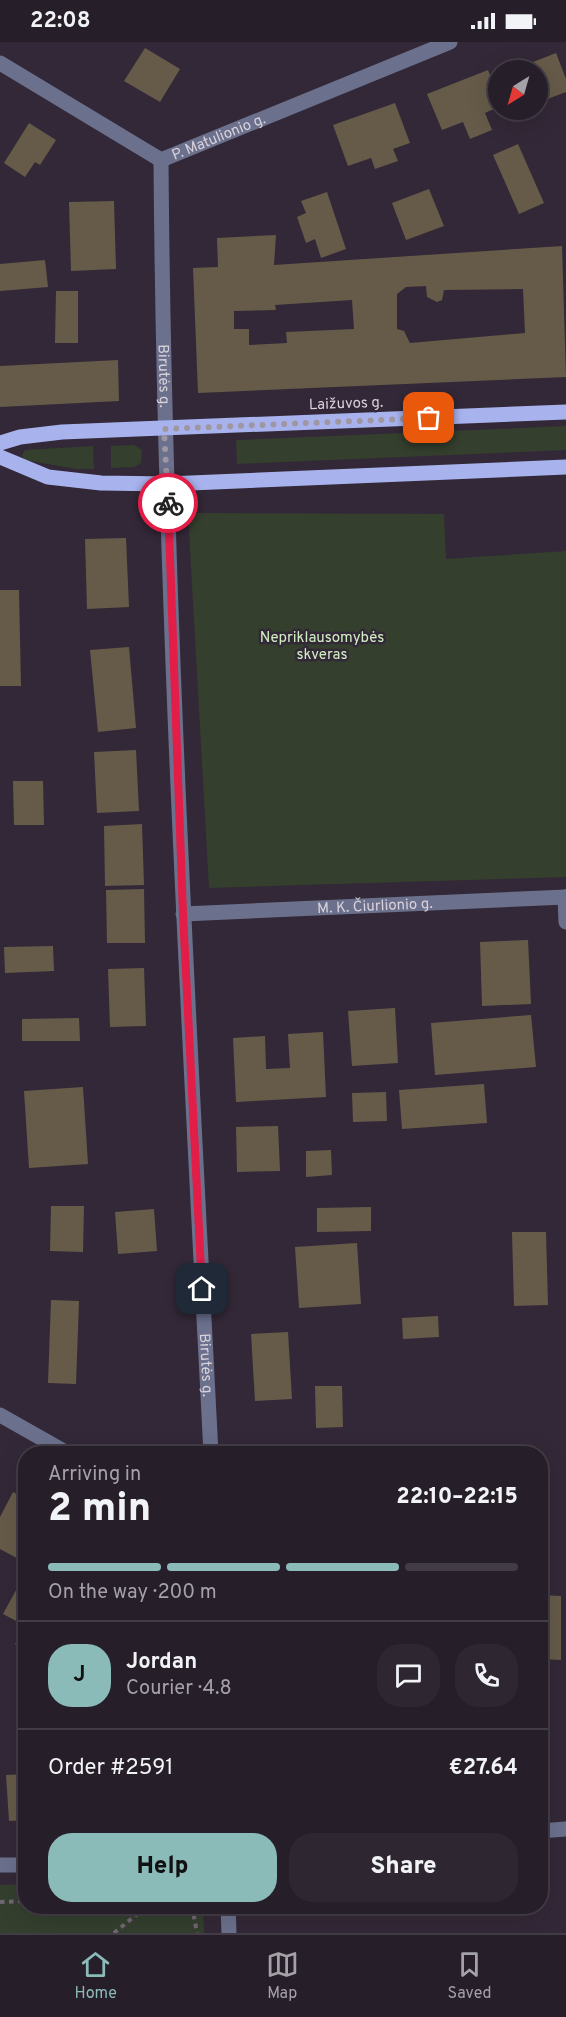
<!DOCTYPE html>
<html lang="en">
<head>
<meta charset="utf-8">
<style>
	:root { --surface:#261e29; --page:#2e2731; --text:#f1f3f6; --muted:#a4a2a8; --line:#423c46; --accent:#8bbbb9 }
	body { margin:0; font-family:Overpass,sans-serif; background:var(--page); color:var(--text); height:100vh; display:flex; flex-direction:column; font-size:22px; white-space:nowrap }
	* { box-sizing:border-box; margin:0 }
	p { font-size:20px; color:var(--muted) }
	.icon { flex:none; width:33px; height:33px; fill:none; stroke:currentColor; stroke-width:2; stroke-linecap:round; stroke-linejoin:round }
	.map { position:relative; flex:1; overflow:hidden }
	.details { position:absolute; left:18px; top:1404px; width:530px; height:468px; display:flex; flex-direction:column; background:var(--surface); border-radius:24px; box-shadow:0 6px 24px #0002,0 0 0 2px var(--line) }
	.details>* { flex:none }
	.needle { width:39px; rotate:217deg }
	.controls { position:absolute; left:488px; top:18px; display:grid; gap:12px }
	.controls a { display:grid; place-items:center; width:60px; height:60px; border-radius:50%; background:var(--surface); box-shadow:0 6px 24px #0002,0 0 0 2px var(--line); font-size:30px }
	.pin { position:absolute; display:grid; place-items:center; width:51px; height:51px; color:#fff; margin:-26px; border-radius:12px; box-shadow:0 3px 9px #0006 }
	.courier { position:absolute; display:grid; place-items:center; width:60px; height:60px; margin:-30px; border:4px solid #e11d48; border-radius:50%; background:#fff; color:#222; box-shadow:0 2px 8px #0007 }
	.head em { font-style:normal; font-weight:800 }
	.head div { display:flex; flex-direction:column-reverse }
	.head { display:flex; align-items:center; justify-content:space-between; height:102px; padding:0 30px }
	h1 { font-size:39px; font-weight:800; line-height:45px }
	.bar { display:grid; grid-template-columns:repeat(4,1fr); gap:9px 6px; align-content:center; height:72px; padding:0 30px }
	.bar i { height:8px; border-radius:4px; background:var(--line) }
	.bar .on { background:var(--accent) }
	.bar p { grid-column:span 4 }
	.line { display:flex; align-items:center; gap:15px; padding:0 30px; border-top:2px solid var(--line) }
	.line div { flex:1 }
	.round { display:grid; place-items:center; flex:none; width:63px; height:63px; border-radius:24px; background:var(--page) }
	.button { display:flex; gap:12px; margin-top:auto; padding:12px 30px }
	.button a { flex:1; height:69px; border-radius:24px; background:var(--accent); color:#111; font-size:24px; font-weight:800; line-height:69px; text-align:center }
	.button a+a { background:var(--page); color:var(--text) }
	.status { display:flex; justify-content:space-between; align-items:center; height:42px; padding:0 30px; background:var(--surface); direction:ltr }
	.status svg { height:16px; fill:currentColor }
	.tab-bar { display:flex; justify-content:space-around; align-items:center; height:84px; border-top:2px solid var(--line); background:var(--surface); font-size:16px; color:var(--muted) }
	.tab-bar a { display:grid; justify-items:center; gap:3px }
	.tab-bar .on { color:var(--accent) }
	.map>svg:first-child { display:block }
	.green { fill:#343f2e }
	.building { fill:#665b49; fill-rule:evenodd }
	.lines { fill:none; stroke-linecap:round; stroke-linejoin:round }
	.path { stroke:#716774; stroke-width:4; stroke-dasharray:4.5 4.5; stroke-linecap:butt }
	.minor { stroke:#6b718d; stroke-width:15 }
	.major { stroke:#a8b3ee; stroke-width:15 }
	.done { stroke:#9f96a2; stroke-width:6; stroke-dasharray:0 10.8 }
	.route { stroke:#e11d48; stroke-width:8 }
	.labels { text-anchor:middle; stroke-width:5; stroke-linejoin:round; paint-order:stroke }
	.street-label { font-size:15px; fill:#d9d1db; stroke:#332837 }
	.park-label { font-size:15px; fill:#d0efc0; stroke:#332837 }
</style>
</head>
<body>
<div class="status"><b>22:08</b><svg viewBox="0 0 49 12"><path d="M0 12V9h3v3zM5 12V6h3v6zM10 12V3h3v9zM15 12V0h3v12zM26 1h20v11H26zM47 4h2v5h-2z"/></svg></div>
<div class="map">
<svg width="566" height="1891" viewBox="0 0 566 1891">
	<rect width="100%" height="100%" fill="#332837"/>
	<!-- green -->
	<g class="green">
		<path d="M566,384V408L237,422L236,398Z"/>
		<path d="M134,403L142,408L141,421L134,425L111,426V404Z"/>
		<path d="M93,404L94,427H76L25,418L22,414L25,408Z"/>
		<path d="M188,471L444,472L446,517L566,509V835L209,846Z"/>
		<path d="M25,1842L26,1864L203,1865L204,1891H0V1843Z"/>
	</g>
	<!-- building -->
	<g class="building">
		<path d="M145,6L180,27L160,60L124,39Z"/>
		<path d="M556,11L566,37V50L537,61V28H519L518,26Z"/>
		<path d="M488,28L498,54V65L485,71L492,88L470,97L463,80L442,88L427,52Z"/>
		<path d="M395,61L410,101L393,107L398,119L375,127L371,116L348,124L333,83Z"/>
		<path d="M29,81L56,98L40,123L35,120L25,135L4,121Z"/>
		<path d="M518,102L544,161L519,172L493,113Z"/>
		<path d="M429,147L444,184L406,198L392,161Z"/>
		<path d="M327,150L346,207L321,216L315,197L306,201L297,175L306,171L301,159Z"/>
		<path d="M114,159L116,227L71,229L69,160Z"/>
		<path d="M276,193L274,223L562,204L566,335L198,351L193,226L218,225L217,196ZM426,244L427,255L437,260L442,258L444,248L523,247L525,291L410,301L404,289L397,287V252L406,245ZM352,258L354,287L286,290L287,301L249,303V287H234V269L276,268L275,263Z"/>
		<path d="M45,218L48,245L0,249V222Z"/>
		<path d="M56,249H78V301H55Z"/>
		<path d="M118,318L119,359L0,365V324Z"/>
		<path d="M126,496L129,565L87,567L85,497Z"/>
		<path d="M0,548H19L21,644H0Z"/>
		<path d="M129,605L136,686L98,690L90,608Z"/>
		<path d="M136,708L139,769L97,771L94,710Z"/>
		<path d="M13,739H43L44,783H14Z"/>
		<path d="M142,782L144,843L105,844L104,784Z"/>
		<path d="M144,847L145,901H107L106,848Z"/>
		<path d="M528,898L531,962L482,964L480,900Z"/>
		<path d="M53,904L54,929L5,931L4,905Z"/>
		<path d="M144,926L146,984L110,985L108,927Z"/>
		<path d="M395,966L398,1021L352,1024L348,969Z"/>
		<path d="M531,973L536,1025L435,1033L431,981Z"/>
		<path d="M79,976L80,999H22V977Z"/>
		<path d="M323,990L326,1055L236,1060L233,996L265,994L266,1027L290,1026L288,992Z"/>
		<path d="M484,1042L487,1081L402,1087L399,1048Z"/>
		<path d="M83,1045L88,1122L29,1126L24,1049Z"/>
		<path d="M386,1050L387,1079L353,1080L352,1051Z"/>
		<path d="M278,1084L280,1129L237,1130L236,1085Z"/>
		<path d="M331,1108L332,1133L306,1135V1109Z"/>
		<path d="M51,1164H84L83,1210L50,1209Z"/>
		<path d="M371,1165V1189L317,1190V1166Z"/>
		<path d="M154,1167L157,1209L118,1212L115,1170Z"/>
		<path d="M512,1190H546L548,1263L514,1264Z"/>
		<path d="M357,1201L361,1262L299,1266L295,1205Z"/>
		<path d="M51,1258L79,1259L76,1342L48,1341Z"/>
		<path d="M438,1274L439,1295L403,1297L402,1276Z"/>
		<path d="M288,1290L292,1357L255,1359L251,1292Z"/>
		<path d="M315,1344H342L343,1385L316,1386Z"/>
		<path d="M13,1450L26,1457V1521L0,1507V1475Z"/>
		<path d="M21,1539L26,1542V1566L18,1580L3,1572Z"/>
		<path d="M540,1553L561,1554V1618L540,1617Z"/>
		<path d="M26,1583V1608L15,1602Z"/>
		<path d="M21,1674L26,1675V1710H19Z"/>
		<path d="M26,1732V1778L9,1779L6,1733Z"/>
	</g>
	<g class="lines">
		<!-- path -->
		<g class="path">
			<path d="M0,1860L26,1859"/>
			<path d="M192,1864L197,1891"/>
			<path d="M114,1891L147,1864"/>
		</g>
		<!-- minor -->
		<g class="minor">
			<path id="s1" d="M0,21L161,118L450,0"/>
			<path id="s2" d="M161,118C164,550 189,981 211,1412"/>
			<path d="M565,855L566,880"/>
			<path id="s3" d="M183,872L566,855"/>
			<path d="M0,1373L69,1412"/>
			<path d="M540,1789L566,1787"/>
			<path d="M0,1823H26"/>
			<path d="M228,1864L229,1891"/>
		</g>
		<!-- major -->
		<g class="major">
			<path d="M0,401L20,395L62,390L566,370"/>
			<path d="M0,415L48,435L101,441L167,442L566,425"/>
		</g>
	</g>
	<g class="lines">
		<!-- done -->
		<path class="done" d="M168,461L164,387L429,376"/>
		<!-- route -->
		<path class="route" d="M168,461L183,872L202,1247"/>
	</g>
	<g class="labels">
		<!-- street labels -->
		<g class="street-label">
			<text dy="5" stroke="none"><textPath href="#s1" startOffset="250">P. Matulionio g.</textPath></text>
			<text dy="5" stroke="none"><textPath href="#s2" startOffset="216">Birutės g.</textPath></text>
			<text transform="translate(346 361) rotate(-2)" y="5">Laižuvos g.</text>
			<text dy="5" stroke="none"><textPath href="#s3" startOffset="192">M. K. Čiurlionio g.</textPath></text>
			<text dy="5" stroke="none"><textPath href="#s2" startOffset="1206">Birutės g.</textPath></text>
		</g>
		<!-- park labels -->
		<g class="park-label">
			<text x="322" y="600">Nepriklausomybės<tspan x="322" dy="17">skveras</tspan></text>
		</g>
	</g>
</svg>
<div class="controls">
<a><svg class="needle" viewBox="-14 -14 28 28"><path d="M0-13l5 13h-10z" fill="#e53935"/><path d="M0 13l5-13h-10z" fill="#a4a2a8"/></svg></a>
</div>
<div class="pin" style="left:429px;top:376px;background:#ea580c"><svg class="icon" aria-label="bag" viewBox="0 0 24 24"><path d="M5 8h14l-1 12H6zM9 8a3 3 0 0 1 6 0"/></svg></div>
<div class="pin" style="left:202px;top:1247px;background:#1f2937"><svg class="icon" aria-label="home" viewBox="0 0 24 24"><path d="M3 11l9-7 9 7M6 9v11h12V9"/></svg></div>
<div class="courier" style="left:168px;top:461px"><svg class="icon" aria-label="bike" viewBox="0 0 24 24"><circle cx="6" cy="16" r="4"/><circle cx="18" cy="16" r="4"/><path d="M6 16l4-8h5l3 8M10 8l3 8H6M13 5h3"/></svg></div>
<section class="details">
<div class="head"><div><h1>2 min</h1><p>Arriving in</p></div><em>22:10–22:15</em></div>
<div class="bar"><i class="on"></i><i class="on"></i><i class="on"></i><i></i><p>On the way · 200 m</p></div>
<div class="line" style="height:108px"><b class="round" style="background:var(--accent);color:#111">J</b><div><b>Jordan</b><p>Courier · 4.8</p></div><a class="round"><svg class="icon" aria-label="chat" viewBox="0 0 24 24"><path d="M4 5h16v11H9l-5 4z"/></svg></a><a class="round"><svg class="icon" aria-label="phone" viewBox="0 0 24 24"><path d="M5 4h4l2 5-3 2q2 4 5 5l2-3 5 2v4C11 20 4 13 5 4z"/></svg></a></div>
<div class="line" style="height:78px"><div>Order #2591</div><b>€27.64</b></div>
<div class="button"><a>Help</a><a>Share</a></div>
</section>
</div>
<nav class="tab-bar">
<a class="on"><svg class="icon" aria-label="home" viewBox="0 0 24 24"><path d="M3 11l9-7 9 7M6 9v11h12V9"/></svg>Home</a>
<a><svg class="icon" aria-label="map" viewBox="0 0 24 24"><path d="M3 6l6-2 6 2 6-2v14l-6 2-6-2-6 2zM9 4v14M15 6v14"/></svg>Map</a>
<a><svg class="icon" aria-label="saved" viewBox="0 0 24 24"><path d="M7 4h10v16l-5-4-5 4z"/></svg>Saved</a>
</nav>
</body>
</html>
